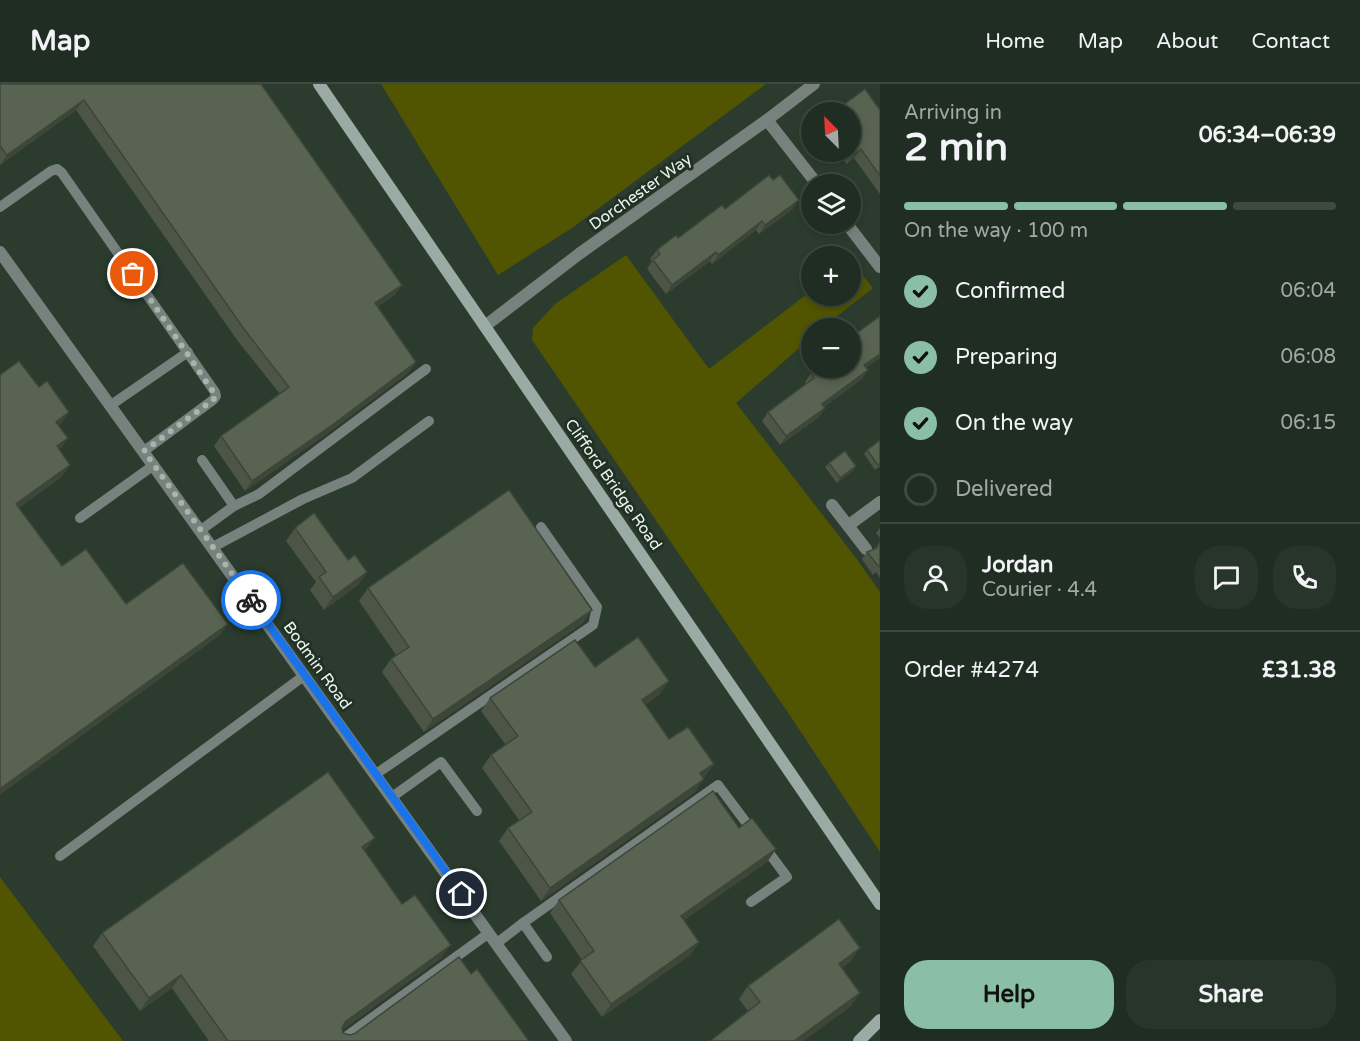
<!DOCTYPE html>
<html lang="en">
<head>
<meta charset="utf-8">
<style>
	:root { --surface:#202d23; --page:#28352b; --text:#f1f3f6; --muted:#a2a8a6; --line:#3d4941; --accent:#8abfa5 }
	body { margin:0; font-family:"Varela Round",sans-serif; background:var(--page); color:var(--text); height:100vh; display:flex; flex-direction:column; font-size:22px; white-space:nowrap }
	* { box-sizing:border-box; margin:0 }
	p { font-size:20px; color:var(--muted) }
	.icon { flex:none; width:33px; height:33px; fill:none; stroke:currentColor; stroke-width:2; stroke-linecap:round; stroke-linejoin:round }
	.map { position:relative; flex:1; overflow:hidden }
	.drawer { display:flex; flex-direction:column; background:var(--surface); width:480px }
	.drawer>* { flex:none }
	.needle { width:39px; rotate:336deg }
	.tools { position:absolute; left:801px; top:18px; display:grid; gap:12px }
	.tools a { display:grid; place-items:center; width:60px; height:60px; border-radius:50%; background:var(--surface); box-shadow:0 3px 9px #0003,0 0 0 2px var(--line); font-size:30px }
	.pin { position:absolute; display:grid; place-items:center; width:51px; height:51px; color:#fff; margin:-26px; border:3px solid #fff; border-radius:50%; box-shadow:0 2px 6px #0007 }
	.courier { position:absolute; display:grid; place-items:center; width:60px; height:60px; margin:-30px; border:4px solid #1a73e8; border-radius:50%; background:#fff; color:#222; box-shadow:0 2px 8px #0007 }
	.overview em { font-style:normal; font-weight:800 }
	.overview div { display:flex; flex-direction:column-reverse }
	.overview { display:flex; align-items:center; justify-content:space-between; height:102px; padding:0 24px }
	h1 { font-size:39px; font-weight:800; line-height:45px }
	.bar { display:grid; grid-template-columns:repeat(4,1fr); gap:9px 6px; align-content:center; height:72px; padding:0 24px }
	.bar i { height:8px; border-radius:4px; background:var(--line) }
	.bar .selected { background:var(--accent) }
	.bar p { grid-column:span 4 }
	.line { display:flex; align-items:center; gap:15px; padding:0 24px; border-top:2px solid var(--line) }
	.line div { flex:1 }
	.round { display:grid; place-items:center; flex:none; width:63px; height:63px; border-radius:24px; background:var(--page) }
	ol { padding:0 24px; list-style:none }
	li { display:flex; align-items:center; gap:18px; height:66px }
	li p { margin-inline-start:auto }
	li .icon { padding:6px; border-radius:50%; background:var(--accent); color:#111; stroke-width:4 }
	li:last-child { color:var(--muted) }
	li i { width:33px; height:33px; border:3px solid var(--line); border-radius:50% }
	.primary-button { display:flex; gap:12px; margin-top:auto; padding:12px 24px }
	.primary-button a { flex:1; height:69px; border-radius:24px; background:var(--accent); color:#111; font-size:24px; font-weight:800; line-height:69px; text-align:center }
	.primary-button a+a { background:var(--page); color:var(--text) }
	header { display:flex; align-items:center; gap:36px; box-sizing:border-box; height:84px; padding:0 30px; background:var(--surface); border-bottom:2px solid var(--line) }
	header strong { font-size:28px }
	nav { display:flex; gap:33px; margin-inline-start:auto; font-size:21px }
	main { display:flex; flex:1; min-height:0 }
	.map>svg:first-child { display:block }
	.green { fill:#515400 }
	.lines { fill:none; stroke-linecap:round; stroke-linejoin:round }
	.lane { stroke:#77817e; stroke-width:10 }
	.street { stroke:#77817e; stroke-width:12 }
	.secondary { stroke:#9aaba5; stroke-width:12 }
	.wall { fill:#4d5546 }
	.shaded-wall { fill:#3e4539 }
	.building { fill:#596351; stroke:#3e4539; stroke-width:1.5 }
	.done { stroke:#a8b5ab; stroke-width:6; stroke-dasharray:0 10.8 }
	.route { stroke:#1a73e8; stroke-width:8 }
	.labels { text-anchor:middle; stroke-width:6; stroke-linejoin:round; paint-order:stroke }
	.street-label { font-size:16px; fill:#ebf6ee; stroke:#213225 }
</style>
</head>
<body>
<header>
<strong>Map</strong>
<nav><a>Home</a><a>Map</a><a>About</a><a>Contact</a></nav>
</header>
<main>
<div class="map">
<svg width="880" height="957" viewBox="0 0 880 957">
	<rect width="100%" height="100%" fill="#2b3c2f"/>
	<!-- green -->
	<g class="green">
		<path d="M381,0H766L572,144L498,191Z"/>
		<path d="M626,171L709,285L811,207L812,212H850L851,177L873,204L822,244H812L811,254L736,319L856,474L880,508V768L793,636L532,256L533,244L555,220Z"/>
		<path d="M0,793L123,957H0Z"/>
	</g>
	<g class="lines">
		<!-- lane -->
		<g class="lane">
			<path d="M0,123L51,87L57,85L62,89L215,308L216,312L213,316L144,367"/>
			<path d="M111,321L188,268"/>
			<path d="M202,376L234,422"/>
			<path d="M80,434L154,381"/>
			<path d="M201,446L234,422L259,410L426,285"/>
			<path d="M213,463L303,415L352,394L429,337"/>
			<path d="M376,690L593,541L597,523L541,443"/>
			<path d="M392,713L441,678L477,727"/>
			<path d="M60,772L305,591"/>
			<path d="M751,818L787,793L764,762"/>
			<path d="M523,839L718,701L754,749"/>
			<path d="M497,859L523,839L547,873"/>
			<path d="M340,957L489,849"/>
		</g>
		<!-- street -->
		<g class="street">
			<path d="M767,36L817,100"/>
			<path d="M847,140L880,183"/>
			<path d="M0,168L566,957"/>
			<path d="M485,242L579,170L767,36L814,0"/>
			<path d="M832,421L866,465"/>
			<path d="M849,441L880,418"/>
		</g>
		<!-- secondary -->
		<g class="secondary">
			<path d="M319,0L880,820"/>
			<path d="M859,957L880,936"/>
		</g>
	</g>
	<!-- wall -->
	<g class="wall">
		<path d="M0,0H261L395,211L378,222L416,278L408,289L328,349L245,407L214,362L221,352L280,310L237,256L76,26L0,81Z"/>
		<path d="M880,26V110L854,74L847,80L838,68H850V28H834L835,27Z"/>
		<path d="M725,125H793L759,150L756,146L712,180L710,177L666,210L647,185L652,177L650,175L657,166L678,154Z"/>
		<path d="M866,284L862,295L824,323L825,324L819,333L780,361L762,337L768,328L806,300L805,298L811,289Z"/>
		<path d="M880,356V382L875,386L864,370L867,366Z"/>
		<path d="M829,379L853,387L837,399L825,383Z"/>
		<path d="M295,444L367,488L358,501L324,526L310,506L316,498L286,457Z"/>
		<path d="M880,444V454L876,449Z"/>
		<path d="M880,458V494L876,488L873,491L862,475L867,468L875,464Z"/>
		<path d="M368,504L583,539L424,648L382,588L391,575L396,571L359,517Z"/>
		<path d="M595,583L660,610L645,621L669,655L714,680L703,693L695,708L541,817L499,757L508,744L519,736L482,684L491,671L506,661L481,627L490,614Z"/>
		<path d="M739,744L776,765L767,778L684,836L699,858L690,871L602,933L571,890L582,876L550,829L559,816Z"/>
		<path d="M365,767L441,874L342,946L343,949L349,951L354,950L471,890L529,957H209L172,904L140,927L93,862L102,849Z"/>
		<path d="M851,877L842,884L851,922L803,957H710L748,927L739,915L748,902Z"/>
	</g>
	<!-- shaded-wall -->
	<g class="shaded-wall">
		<path d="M84,16L76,26L0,81L7,71Z"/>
		<path d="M861,65L854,74L847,80L853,71Z"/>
		<path d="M799,116L793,125L759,150L765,141Z"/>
		<path d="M762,137L756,146L712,180L718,171Z"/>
		<path d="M716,168L710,177L666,210L672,201Z"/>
		<path d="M402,201L395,211L368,229L375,219Z"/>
		<path d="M880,270V274L858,290L864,281Z"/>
		<path d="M416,278L408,289L328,349L245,407L252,397Z"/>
		<path d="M868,286L862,295L816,329L822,320Z"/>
		<path d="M825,324L819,333L780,361L786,352Z"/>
		<path d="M69,328L61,340L48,349L56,338Z"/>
		<path d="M68,354L60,366L57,362Z"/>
		<path d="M70,381L62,393L8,432L16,420Z"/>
		<path d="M856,382L853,387L837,399L840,394Z"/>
		<path d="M367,488L358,501L324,526L333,513Z"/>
		<path d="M592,526L583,539L424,648L433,635Z"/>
		<path d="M228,540L219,552L0,711V705Z"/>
		<path d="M669,597L660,610L633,629L642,616Z"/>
		<path d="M714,680L705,693L691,702L700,689Z"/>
		<path d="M704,695L695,708L541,817L550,804Z"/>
		<path d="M375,754L365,767L353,776L362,763Z"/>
		<path d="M776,765L767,778L672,845L681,832Z"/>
		<path d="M699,858L690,871L602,933L611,920Z"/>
		<path d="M451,861L441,874L336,951L345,938Z"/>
		<path d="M860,864L851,877L830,893L839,880Z"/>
		<path d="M181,891L172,904L140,927L149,914Z"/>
		<path d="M860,909L851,922L803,957H794Z"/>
	</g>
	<!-- building -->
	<g class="building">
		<path d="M0,0H261L402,201L375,219L416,278L335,339L252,397L221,352L289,303L244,245L84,16L7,71L0,62Z"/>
		<path d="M865,5L880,26V92L861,65L853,71L850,67V28H837L835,27Z"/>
		<path d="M769,91L773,96L780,91L799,116L765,141L762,137L718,171L716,168L672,201L653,176L660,170L657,166L676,151L678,154L722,121L725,125Z"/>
		<path d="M880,232V270L864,281L868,286L822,320L825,324L786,352L768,328L814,294L811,289L819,284H850V254Z"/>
		<path d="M19,277L39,303L47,297L69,328L56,338L68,354L57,362L70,381L16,420L62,482L86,465L126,520L183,479L228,540L0,705V291Z"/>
		<path d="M880,356V380L878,381L867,366Z"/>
		<path d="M845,367L856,382L840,394L829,379Z"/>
		<path d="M509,406L592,526L433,635L391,575L409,563L368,504Z"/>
		<path d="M314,429L348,476L355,471L367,488L333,513L319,493L326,488L295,444Z"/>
		<path d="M879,458H880V482L879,483L867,468L877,464Z"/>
		<path d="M638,553L669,597L642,616L669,655L688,643L714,680L700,689L704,695L550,804L508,744L532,728L491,671L518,652L490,614L575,556L595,583Z"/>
		<path d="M328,688L375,754L362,763L402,820L415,811L451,861L345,938L342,944L343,949L349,951L354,950L459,873L471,890L477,885L529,957H228L181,891L149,914L102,849Z"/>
		<path d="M713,707L739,744L752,734L776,765L681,832L699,858L611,920L580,877L594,867L559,816Z"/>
		<path d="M839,835L860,864L839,880L860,909L794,957H710L760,918L748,902Z"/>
	</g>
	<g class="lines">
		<!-- done -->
		<path class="done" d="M133,190L216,312L213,316L144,367L251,516"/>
		<!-- route -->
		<path class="route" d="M251,516L462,810"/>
	</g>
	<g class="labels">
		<!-- street labels -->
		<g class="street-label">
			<text transform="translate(640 107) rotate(-35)" y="6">Dorchester Way</text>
			<text transform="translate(614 400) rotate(55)" y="6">Clifford Bridge Road</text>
			<text transform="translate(318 581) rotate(54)" y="6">Bodmin Road</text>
		</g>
	</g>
</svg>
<div class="tools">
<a><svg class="needle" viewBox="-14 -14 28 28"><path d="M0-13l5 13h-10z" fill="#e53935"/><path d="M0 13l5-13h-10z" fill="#a2a8a6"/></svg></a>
<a><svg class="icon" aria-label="layers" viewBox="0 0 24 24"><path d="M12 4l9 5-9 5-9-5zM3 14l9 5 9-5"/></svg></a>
<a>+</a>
<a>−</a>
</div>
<div class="pin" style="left:133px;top:190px;background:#ea580c"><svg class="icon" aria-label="bag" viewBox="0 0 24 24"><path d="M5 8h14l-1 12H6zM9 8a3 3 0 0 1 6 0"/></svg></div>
<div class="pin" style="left:462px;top:810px;background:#1f2937"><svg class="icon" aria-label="home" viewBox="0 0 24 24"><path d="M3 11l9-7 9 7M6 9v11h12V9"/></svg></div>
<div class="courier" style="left:251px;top:516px"><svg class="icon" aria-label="bike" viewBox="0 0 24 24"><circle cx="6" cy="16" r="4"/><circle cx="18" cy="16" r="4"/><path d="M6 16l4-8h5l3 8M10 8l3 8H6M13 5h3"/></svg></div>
</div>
<section class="drawer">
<div class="overview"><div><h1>2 min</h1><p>Arriving in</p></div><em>06:34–06:39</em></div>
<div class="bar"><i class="selected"></i><i class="selected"></i><i class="selected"></i><i></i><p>On the way · 100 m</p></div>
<ol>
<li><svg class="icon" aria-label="check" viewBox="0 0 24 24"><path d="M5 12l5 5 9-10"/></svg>Confirmed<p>06:04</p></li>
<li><svg class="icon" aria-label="check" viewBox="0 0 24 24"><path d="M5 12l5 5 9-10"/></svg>Preparing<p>06:08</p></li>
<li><svg class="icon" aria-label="check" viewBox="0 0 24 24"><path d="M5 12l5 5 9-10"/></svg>On the way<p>06:15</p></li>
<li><i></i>Delivered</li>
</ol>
<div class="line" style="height:108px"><a class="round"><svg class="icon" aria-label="person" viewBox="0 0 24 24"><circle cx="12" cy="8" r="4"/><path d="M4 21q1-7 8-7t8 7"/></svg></a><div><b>Jordan</b><p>Courier · 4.4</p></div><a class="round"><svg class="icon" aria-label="chat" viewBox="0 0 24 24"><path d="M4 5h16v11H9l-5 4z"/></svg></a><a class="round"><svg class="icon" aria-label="phone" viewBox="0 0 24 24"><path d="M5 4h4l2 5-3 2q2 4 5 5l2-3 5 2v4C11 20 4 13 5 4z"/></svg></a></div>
<div class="line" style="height:78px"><div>Order #4274</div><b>£31.38</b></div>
<div class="primary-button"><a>Help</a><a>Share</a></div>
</section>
</main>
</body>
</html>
